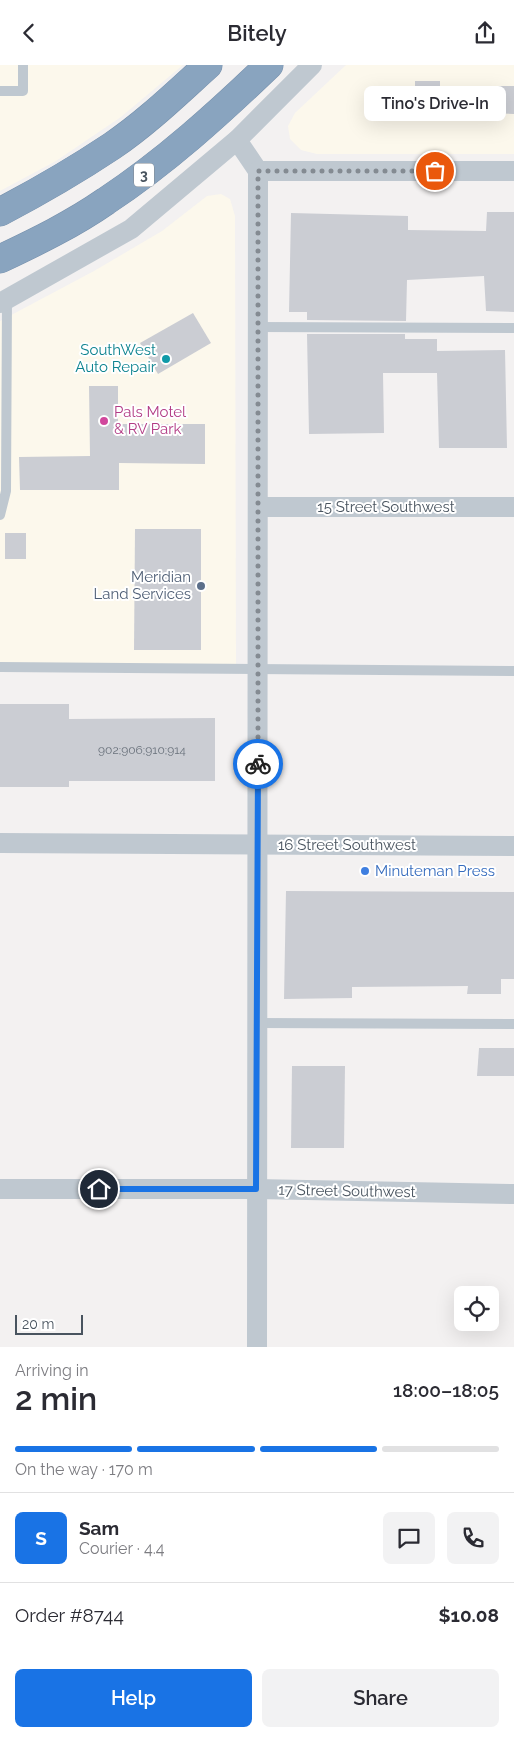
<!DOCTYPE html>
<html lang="en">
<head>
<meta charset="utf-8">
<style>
	:root { --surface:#fff; --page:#f2f2f3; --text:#2b2b33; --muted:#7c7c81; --line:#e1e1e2; --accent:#1973e5 }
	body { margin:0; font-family:Raleway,sans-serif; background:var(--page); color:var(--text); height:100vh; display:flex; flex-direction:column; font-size:19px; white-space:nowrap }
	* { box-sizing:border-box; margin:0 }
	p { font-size:16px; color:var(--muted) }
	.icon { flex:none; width:28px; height:28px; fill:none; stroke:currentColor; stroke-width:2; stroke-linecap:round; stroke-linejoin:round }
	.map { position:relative; height:1282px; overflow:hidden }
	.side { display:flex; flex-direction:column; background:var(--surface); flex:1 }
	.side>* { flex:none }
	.tools { position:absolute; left:454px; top:1221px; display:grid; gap:10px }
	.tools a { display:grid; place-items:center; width:45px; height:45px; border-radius:8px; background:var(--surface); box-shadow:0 5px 20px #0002; font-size:25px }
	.scale { position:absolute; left:15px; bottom:12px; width:68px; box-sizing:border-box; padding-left:5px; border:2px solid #49545f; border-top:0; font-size:14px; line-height:18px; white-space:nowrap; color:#49545f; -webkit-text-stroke:4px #fff; paint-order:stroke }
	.pin { position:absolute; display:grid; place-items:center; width:42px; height:42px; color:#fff; margin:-21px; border:2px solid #fff; border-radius:50%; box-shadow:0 1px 5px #0007 }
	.courier { position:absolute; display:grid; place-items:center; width:50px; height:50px; margin:-25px; border:4px solid #1973e5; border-radius:50%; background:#fff; color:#222; box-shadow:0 1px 6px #0007 }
	.bubble { position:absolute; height:35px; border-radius:8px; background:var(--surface); box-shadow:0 5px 20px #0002; font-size:16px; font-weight:600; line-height:35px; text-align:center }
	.overview em { font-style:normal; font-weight:600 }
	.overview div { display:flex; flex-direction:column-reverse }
	.overview { display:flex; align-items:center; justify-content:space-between; height:85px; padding:0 15px }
	h1 { font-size:32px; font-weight:600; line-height:38px }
	.bar { display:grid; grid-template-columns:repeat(4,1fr); gap:8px 5px; align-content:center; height:60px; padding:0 15px }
	.bar i { height:6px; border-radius:4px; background:var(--line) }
	.bar .current { background:var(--accent) }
	.bar p { grid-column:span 4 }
	.line { display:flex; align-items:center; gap:12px; padding:0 15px; border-top:1px solid var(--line) }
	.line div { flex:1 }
	.round { display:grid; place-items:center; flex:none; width:52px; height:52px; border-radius:8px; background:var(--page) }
	.primary-button { display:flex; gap:10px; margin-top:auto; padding:10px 15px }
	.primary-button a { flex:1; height:58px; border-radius:8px; background:var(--accent); color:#fff; font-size:20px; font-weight:600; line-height:58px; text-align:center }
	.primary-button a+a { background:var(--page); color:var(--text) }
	header { display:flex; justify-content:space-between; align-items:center; height:65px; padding:0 15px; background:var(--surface); font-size:22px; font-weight:600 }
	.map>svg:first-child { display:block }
	.commercial { fill:#fcf8ec }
	.building { fill:#cbcdd3 }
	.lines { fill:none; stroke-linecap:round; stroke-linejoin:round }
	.highway-casing { stroke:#758fab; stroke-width:29 }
	.lane { stroke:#bfc8d0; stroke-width:10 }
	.street { stroke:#bfc8d0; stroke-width:20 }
	.highway { stroke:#89a4bf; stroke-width:28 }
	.done { stroke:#848b92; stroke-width:5; stroke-dasharray:0 9 }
	.route { stroke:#1973e5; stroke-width:6 }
	.culture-dot { fill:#0f9aa8; stroke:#fff; stroke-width:2 }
	.hotel-dot { fill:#d1479c; stroke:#fff; stroke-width:2 }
	.service-dot { fill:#5c6f8a; stroke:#fff; stroke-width:2 }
	.shop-dot { fill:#3f7fe0; stroke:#fff; stroke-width:2 }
	.labels { text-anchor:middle; stroke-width:4; stroke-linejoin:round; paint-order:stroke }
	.number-label { font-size:12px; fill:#6a727c }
	.shield { fill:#fff; stroke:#80878f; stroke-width:1 }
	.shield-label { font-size:14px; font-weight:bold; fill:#49545f }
	.culture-label { font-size:15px; fill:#0d838f; stroke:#fff; text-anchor:end }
	.hotel-label { font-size:15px; fill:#b23c85; stroke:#fff; text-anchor:start }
	.street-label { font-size:15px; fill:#49545f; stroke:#fff }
	.service-label { font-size:15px; fill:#4e5e75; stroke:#fff; text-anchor:end }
	.shop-label { font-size:15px; fill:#366cbe; stroke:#fff; text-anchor:start }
</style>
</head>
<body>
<header><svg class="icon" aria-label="back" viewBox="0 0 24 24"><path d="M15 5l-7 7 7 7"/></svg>Bitely<svg class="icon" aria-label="share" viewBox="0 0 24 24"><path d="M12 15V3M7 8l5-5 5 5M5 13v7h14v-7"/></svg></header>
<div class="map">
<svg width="514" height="1282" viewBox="0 0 514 1282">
	<rect width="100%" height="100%" fill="#f3f1f1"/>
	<!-- commercial -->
	<g class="commercial">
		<path d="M0,0H183L121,52L56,96L0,126Z"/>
		<path d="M346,0H514V89H317L301,85L290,74L288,61L295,48Z"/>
		<path d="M221,129L230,134L235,151L236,604L0,602V256L94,206L162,166L207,131Z"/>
	</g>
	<!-- building -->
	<g class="building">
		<path d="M415,16H440V21H514V49L484,48V56L415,55Z"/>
		<path d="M487,147H514V247L486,246L484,211L407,215L406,256L307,255V247H289L291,148L408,151V165L486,166Z"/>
		<path d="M193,248L211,278L158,309L140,278Z"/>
		<path d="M307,269H405V274H437V286L505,285L507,383H439L437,308H383L384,368L309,369Z"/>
		<path d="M89,321H118V359H205V399L119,398V425H20L19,392L90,391Z"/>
		<path d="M135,464H201V585H134Z"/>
		<rect x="5" y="468" width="21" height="26"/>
		<path d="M0,639H69V654L215,653V716H69V722H0Z"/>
		<path d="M286,826L514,827V914H501V929H467L468,921L352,922V933L284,934Z"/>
		<path d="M479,983H514V1011H477Z"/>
		<path d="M292,1001H345L344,1083H291Z"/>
	</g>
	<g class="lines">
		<defs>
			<g id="highway">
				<path d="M0,147C38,127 76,105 112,81C146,58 177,28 208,0"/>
				<path d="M0,194C36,177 73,159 106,136C165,97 218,49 269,0"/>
			</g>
		</defs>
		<!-- highway casing -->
		<use href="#highway" class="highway-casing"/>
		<!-- lane -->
		<g class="lane">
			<path d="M0,26H23V0"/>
			<path d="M258,262L514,263"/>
			<path d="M0,450L6,426L7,234"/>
			<path d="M0,602L514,606"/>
			<path d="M258,958L514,959"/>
		</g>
		<!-- street -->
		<g class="street">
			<path d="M237,75L258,106L257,1282"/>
			<path d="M258,106H514"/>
			<path d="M0,238L131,164L237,75L312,0"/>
			<path d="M258,442H514"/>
			<path d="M0,778L514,781"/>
			<path d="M0,1124H256L514,1129"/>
		</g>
		<!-- highway -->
		<use href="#highway" class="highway"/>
	</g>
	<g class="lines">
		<!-- done -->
		<path class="done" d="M258,699V106H435"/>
		<!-- route -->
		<path class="route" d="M99,1124H256L258,699"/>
	</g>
	<!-- markers -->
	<circle class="culture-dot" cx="166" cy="294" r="5"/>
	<circle class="hotel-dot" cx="104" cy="356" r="5"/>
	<circle class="service-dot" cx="201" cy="521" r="5"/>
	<circle class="shop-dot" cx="365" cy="806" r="5"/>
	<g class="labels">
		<!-- number labels -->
		<g class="number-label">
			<text x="142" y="689">902;906;910;914</text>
		</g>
		<!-- shield labels -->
		<rect class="shield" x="134" y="98.5" width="20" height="23" rx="4"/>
		<g class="shield-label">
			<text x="144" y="115">3</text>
		</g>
		<!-- culture labels -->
		<g class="culture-label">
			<text x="156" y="290">SouthWest<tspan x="156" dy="17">Auto Repair</tspan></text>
		</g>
		<!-- hotel labels -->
		<g class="hotel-label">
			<text x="114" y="352">Pals Motel<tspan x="114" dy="17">&amp; RV Park</tspan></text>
		</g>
		<!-- street labels -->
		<g class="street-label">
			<text x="386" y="447">15 Street Southwest</text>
			<text x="347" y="785">16 Street Southwest</text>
			<text transform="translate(347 1126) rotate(1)" y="5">17 Street Southwest</text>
		</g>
		<!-- service labels -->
		<g class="service-label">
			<text x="191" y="517">Meridian<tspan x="191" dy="17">Land Services</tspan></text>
		</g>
		<!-- shop labels -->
		<g class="shop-label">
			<text x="375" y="811">Minuteman Press</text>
		</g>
	</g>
</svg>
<div class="tools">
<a><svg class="icon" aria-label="locate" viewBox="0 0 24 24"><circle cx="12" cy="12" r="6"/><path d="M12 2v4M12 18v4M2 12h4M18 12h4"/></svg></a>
</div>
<div class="scale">20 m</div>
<div class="pin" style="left:435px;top:106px;background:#ea580c"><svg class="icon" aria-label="bag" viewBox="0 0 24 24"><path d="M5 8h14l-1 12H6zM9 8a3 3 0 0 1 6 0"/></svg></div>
<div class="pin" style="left:99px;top:1124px;background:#1f2937"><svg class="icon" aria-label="home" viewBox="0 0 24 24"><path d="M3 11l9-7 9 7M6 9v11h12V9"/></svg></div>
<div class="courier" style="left:258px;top:699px"><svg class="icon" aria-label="bike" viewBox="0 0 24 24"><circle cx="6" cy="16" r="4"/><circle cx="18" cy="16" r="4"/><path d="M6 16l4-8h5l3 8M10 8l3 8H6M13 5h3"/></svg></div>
<div class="bubble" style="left:364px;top:21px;width:142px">Tino's Drive-In</div>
</div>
<section class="side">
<div class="overview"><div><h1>2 min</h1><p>Arriving in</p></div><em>18:00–18:05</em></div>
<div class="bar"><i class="current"></i><i class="current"></i><i class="current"></i><i></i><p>On the way · 170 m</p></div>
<div class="line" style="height:90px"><b class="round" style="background:var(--accent);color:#fff">S</b><div><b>Sam</b><p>Courier · 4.4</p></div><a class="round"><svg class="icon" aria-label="chat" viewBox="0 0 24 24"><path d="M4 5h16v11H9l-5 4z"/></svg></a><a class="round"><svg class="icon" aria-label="phone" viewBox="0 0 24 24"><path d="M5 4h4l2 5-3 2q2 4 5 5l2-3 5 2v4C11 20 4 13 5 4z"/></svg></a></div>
<div class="line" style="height:65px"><div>Order #8744</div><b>$10.08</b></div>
<div class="primary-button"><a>Help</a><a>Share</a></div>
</section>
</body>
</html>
